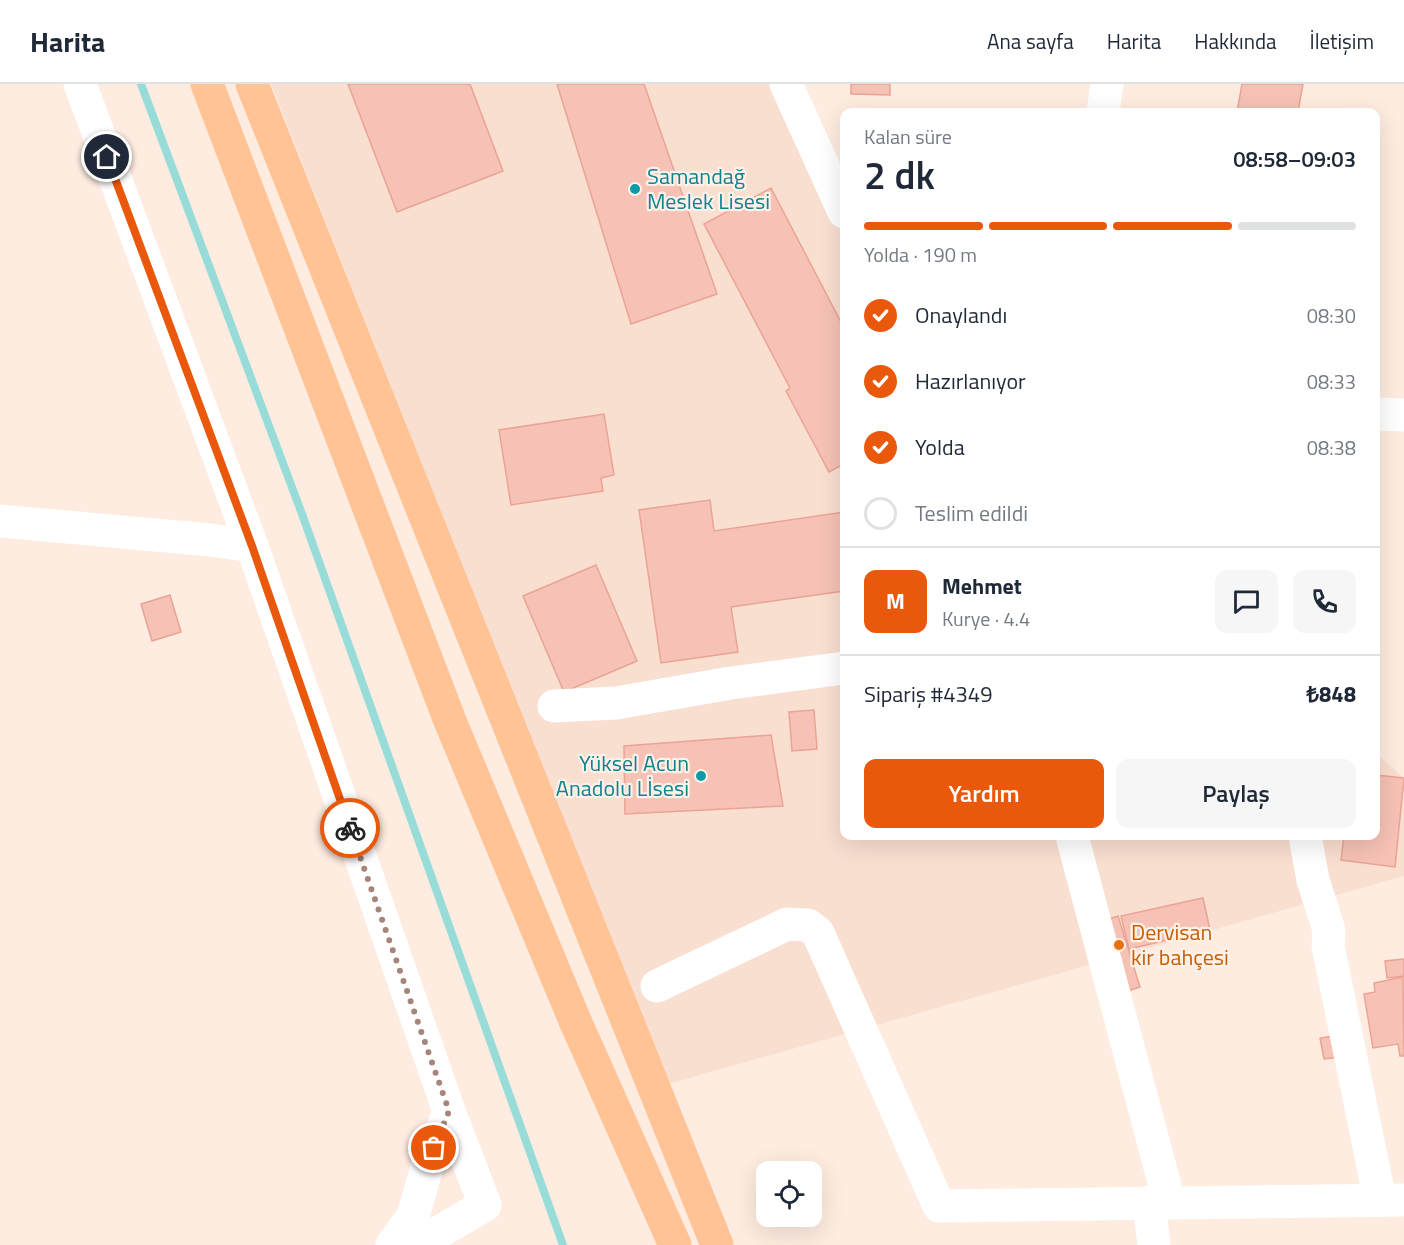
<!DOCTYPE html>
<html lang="tr">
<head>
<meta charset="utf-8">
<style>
	:root { --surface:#fff; --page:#f6f6f7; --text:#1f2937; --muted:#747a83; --line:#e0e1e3; --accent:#ea580c }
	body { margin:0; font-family:"Titillium Web",sans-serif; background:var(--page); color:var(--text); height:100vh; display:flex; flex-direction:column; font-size:22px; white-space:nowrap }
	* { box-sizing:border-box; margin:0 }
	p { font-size:20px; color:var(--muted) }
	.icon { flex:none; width:33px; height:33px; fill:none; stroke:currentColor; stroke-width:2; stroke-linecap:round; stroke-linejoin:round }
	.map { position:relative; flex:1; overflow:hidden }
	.drawer { position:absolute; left:840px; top:24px; width:540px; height:732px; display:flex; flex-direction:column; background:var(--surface); border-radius:12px; box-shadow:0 6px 24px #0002 }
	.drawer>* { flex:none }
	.tools { position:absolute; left:756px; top:1077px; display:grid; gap:12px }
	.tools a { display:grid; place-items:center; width:66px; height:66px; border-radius:12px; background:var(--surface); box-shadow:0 6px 24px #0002; font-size:30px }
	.pin { position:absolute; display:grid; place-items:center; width:51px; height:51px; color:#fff; margin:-26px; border:3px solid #fff; border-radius:50%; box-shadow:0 2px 6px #0007 }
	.courier { position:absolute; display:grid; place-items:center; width:60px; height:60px; margin:-30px; border:4px solid #ea580c; border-radius:50%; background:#fff; color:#222; box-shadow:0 2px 8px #0007 }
	.headline em { font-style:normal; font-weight:600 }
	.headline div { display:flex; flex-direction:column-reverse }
	.headline { display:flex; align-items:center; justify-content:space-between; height:102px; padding:0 24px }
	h1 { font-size:39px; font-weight:600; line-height:45px }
	.bar { display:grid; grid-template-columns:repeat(4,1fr); gap:9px 6px; align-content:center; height:72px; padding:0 24px }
	.bar i { height:8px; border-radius:4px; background:var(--line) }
	.bar .on { background:var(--accent) }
	.bar p { grid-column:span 4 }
	.line { display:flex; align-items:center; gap:15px; padding:0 24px; border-top:2px solid var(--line) }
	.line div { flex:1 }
	.round { display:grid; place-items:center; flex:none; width:63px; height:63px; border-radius:12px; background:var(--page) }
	ol { padding:0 24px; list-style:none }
	li { display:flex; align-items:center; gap:18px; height:66px }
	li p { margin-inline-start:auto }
	li .icon { padding:6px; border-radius:50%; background:var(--accent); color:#fff; stroke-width:4 }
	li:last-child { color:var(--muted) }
	li i { width:33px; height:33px; border:3px solid var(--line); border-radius:50% }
	.cta { display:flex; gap:12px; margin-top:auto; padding:12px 24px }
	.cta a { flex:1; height:69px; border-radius:12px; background:var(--accent); color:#fff; font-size:24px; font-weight:600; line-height:69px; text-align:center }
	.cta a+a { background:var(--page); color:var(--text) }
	header { display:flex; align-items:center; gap:36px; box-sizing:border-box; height:84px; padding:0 30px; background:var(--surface); border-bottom:2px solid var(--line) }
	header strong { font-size:28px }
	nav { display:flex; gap:33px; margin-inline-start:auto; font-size:21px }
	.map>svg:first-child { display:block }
	.residential { fill:#f9dfd0 }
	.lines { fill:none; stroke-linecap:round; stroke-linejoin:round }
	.stream { stroke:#98dcd9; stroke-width:8 }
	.building { fill:#f6c2b5; stroke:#eaa394; stroke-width:1.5 }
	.minor { stroke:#fff; stroke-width:33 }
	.major { stroke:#ffc396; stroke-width:33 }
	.done { stroke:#a6857b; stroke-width:6; stroke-dasharray:0 10.8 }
	.route { stroke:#ea580c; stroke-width:8 }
	.culture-dot { fill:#0f9aa8; stroke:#fff1e8; stroke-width:2 }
	.food-dot { fill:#e8710a; stroke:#fff1e8; stroke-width:2 }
	.labels { text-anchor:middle; stroke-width:4.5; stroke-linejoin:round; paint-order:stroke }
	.culture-label { font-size:22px; fill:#0d838f; stroke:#fff1e8; text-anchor:start }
	.food-label { font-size:22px; fill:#c56008; stroke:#fff1e8; text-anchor:start }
</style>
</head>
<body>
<header>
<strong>Harita</strong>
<nav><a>Ana sayfa</a><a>Harita</a><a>Hakkında</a><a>İletişim</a></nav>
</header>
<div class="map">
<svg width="1404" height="1161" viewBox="0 0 1404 1161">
	<rect width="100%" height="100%" fill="#feece0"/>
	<!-- residential -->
	<path class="residential" d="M271,0H793L844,93V752H1376V669L1404,694V792L668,1000Z"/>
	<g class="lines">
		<!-- stream -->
		<path class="stream" d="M141,0L302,430L563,1161"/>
	</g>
	<!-- building -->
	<g class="building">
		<path d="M348,0H470L503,87L397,128Z"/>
		<path d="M557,0H644L717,210L631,240Z"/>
		<path d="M851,0H890V11L851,10Z"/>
		<path d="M1242,0H1303L1298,28H1237Z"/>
		<path d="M771,104L844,244V380L829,388L786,307L790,304L704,140Z"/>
		<path d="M604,330L614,391L601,394L603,407L511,421L499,346Z"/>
		<path d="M710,416L714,447L844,428V507L731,523L738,568L661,579L639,426Z"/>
		<path d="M596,481L637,577L564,608L523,512Z"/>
		<path d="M170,511L181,548L152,557L141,520Z"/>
		<path d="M814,626L817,665L792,667L789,628Z"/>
		<path d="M771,651L783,722L625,730L624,662Z"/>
		<path d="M1376,691L1404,694L1395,783L1341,776L1344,752H1376Z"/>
		<path d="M1203,814L1210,846L1129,865L1121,832Z"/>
		<path d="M1118,832L1140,903L1119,910L1097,839Z"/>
		<path d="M1404,875V892L1387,894L1385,877Z"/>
		<path d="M1403,893L1404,972H1400L1398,960L1373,964L1364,910L1375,908L1374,899Z"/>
		<path d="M1339,951L1342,973L1324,975L1320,954Z"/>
	</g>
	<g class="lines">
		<!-- minor -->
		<g class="minor">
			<path d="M80,0L252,462L449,1027L485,1121L417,1161"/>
			<path d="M786,0L844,128"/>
			<path d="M1103,28L1107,0"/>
			<path d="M1376,330L1404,331"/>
			<path d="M0,437L211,456L252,462"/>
			<path d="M554,622L616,619L731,599L844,584"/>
			<path d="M1072,752L1169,1117"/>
			<path d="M1305,752L1313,796L1329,846L1328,862L1380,1116"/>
			<path d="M657,902L787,840L808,841L818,849L939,1122L1404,1116"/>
			<path d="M1149,1118L1154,1161"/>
			<path d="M392,1161L413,1132L427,1083L449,1027"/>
		</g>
		<!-- major -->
		<g class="major">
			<path d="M207,0L450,637L576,939L675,1161"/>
			<path d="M252,0L717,1161"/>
		</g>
	</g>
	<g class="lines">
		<!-- done -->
		<path class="done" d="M350,744L449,1027L434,1064"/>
		<!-- route -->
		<path class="route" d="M107,73L252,462L350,744"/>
	</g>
	<!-- markers -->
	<g class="culture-dot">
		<circle cx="635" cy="105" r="6"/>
		<circle cx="701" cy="692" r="6"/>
	</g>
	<circle class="food-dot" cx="1119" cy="861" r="6"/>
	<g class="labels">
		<!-- culture labels -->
		<g class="culture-label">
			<text x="647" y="100">Samandağ<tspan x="647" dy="25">Meslek Lisesi</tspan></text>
			<text x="689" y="687" text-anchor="end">Yüksel Acun<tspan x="689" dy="25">Anadolu Lİsesi</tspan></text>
		</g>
		<!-- food labels -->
		<g class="food-label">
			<text x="1131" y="856">Dervisan<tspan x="1131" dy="25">kir bahçesi</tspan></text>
		</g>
	</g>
</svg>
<div class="tools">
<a><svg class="icon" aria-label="locate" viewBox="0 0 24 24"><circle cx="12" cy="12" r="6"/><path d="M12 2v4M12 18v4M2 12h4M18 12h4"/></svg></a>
</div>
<div class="pin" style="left:434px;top:1064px;background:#ea580c"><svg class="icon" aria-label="bag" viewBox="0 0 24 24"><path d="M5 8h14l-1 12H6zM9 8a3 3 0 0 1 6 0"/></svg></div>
<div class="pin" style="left:107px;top:73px;background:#1f2937"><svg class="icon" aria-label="home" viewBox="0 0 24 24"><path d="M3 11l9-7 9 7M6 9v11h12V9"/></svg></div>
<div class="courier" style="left:350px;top:744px"><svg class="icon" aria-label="bike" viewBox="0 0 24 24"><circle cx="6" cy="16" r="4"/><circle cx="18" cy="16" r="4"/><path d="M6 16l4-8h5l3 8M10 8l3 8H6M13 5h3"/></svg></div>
<section class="drawer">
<div class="headline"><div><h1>2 dk</h1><p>Kalan süre</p></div><em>08:58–09:03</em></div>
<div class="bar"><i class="on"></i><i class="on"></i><i class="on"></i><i></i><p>Yolda · 190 m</p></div>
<ol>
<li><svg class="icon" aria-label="check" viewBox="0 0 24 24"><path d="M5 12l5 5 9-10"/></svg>Onaylandı<p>08:30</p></li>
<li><svg class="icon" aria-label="check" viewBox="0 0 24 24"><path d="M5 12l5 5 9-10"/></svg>Hazırlanıyor<p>08:33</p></li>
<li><svg class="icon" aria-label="check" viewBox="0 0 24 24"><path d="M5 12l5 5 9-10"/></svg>Yolda<p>08:38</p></li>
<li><i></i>Teslim edildi</li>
</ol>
<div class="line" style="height:108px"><b class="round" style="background:var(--accent);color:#fff">M</b><div><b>Mehmet</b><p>Kurye · 4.4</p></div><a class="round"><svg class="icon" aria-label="chat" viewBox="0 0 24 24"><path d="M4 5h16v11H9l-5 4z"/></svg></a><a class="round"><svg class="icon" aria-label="phone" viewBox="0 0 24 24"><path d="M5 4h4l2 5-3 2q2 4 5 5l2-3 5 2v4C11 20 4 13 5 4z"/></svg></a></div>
<div class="line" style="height:78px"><div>Sipariş #4349</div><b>₺848</b></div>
<div class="cta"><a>Yardım</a><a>Paylaş</a></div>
</section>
</div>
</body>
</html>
